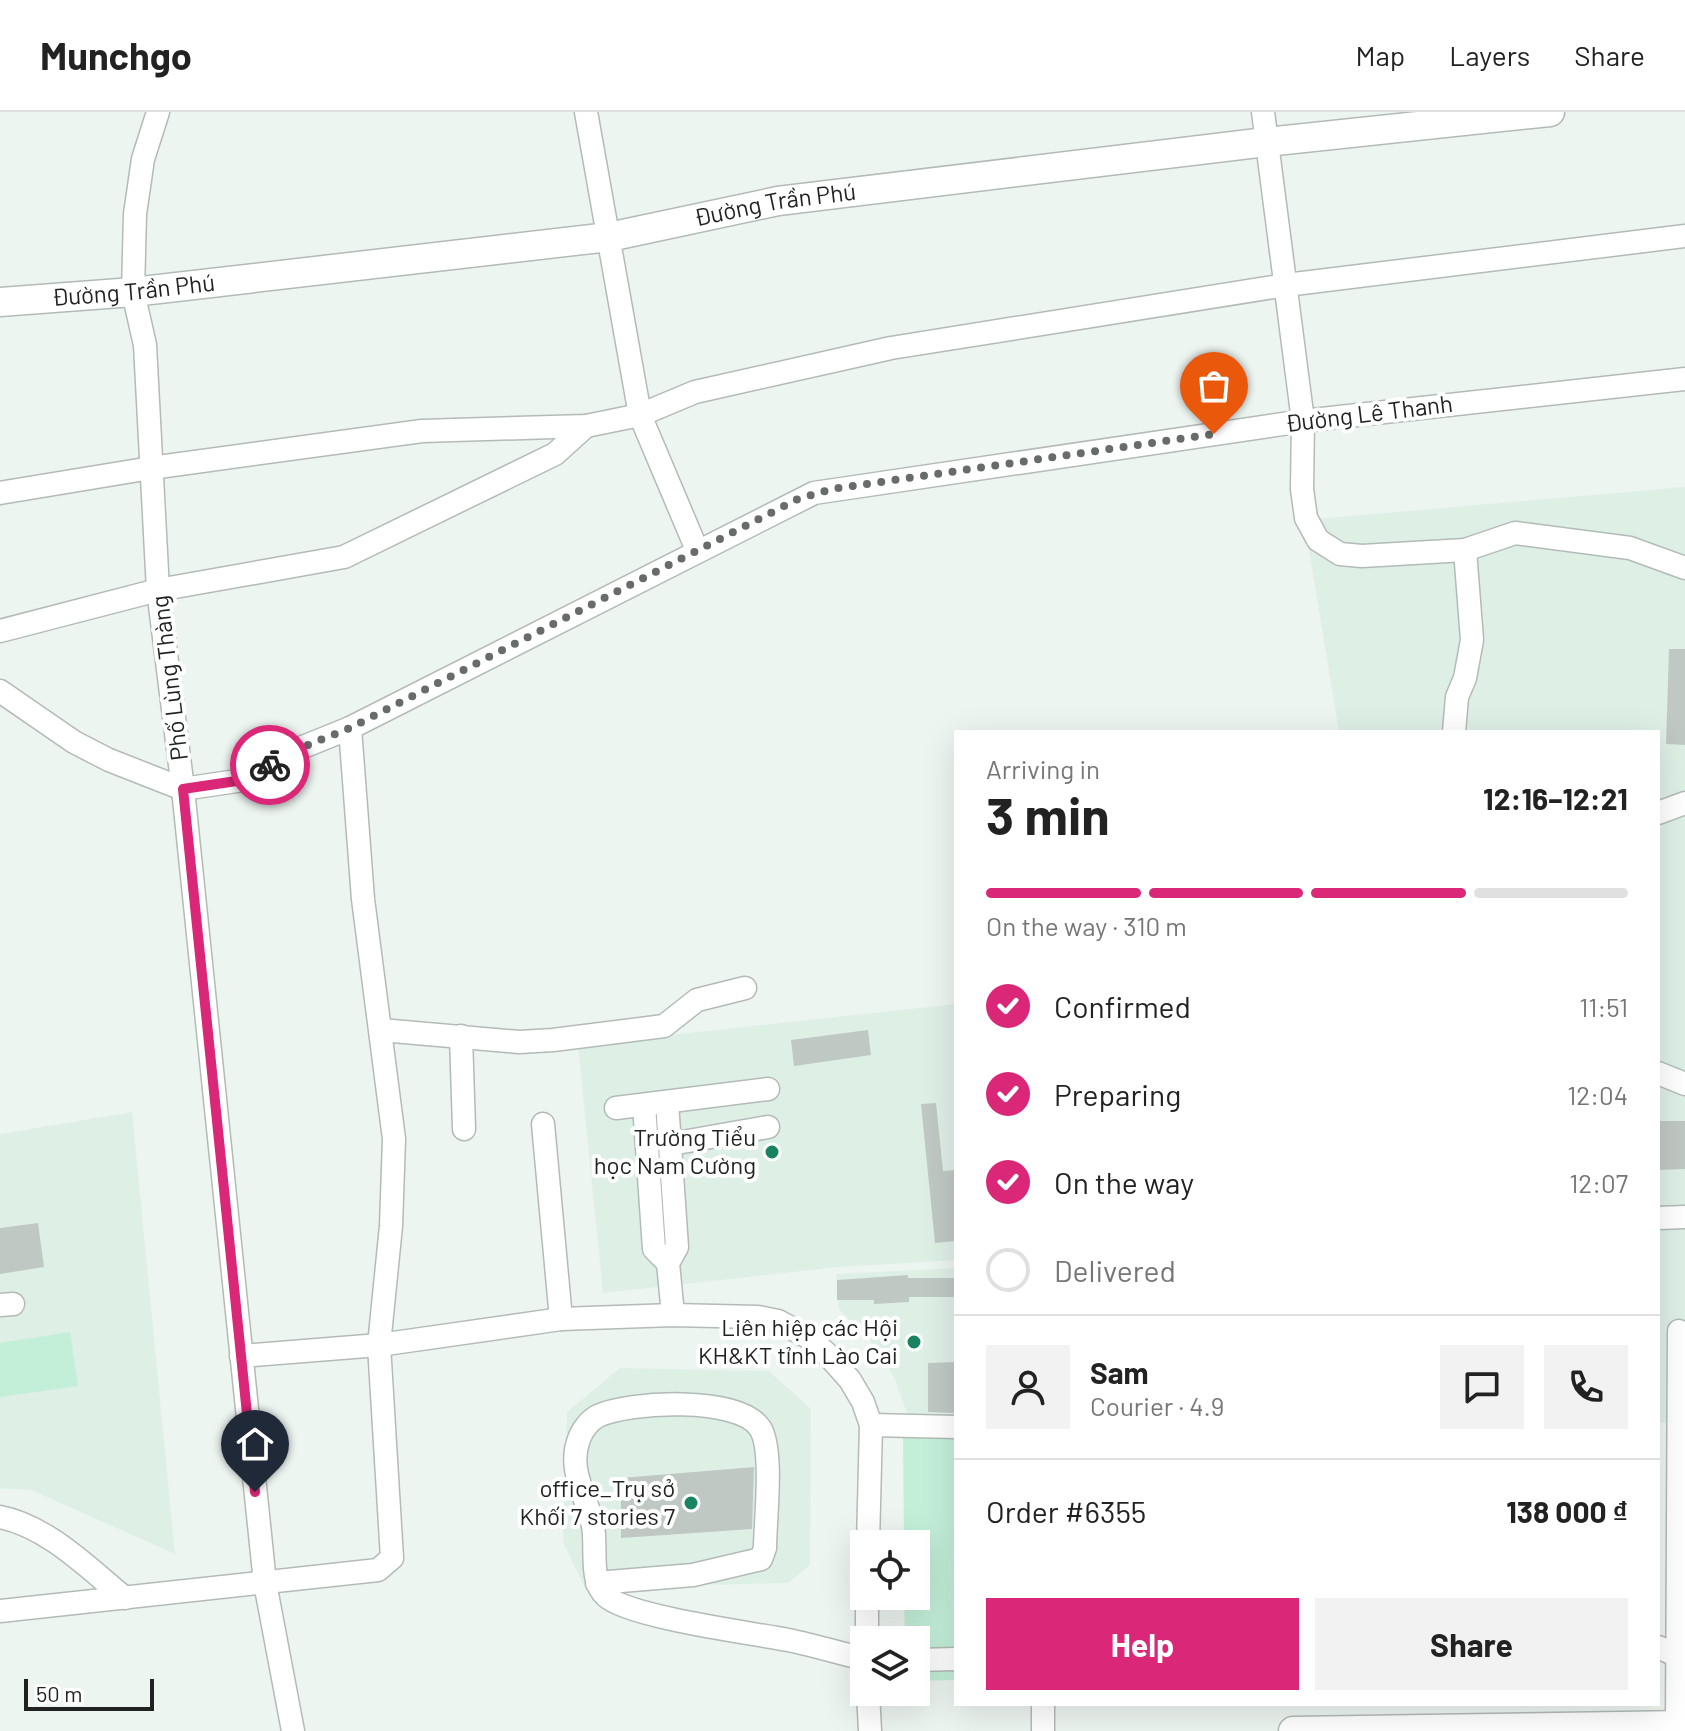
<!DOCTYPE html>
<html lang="en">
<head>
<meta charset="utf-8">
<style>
	:root { --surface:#fff; --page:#f2f2f2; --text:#222; --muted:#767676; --line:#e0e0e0; --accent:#db2777 }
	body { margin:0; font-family:Barlow,sans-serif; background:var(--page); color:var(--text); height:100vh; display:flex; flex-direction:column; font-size:30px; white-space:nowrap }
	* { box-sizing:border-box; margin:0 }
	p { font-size:26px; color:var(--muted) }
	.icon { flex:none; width:44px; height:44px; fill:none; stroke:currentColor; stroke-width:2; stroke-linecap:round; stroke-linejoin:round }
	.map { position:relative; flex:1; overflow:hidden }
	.sheet { position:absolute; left:954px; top:618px; width:706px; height:976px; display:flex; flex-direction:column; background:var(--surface); border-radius:0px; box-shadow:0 8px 32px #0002 }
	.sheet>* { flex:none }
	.controls { position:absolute; left:850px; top:1418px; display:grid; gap:16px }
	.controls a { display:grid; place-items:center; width:80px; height:80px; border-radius:0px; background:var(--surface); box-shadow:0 8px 32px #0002; font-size:40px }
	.scale { position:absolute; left:24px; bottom:20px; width:130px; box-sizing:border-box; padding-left:8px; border:4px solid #1f2221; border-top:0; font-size:22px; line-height:28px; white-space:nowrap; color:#1f2221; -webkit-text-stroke:6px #fff; paint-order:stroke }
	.pin { position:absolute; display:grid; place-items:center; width:68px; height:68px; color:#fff; margin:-82px -34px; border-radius:50% 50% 50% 0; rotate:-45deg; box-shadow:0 0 8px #0007 }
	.pin .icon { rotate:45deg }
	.courier { position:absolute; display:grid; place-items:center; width:80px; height:80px; margin:-40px; border:6px solid #db2777; border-radius:50%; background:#fff; color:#222; box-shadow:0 2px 10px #0007 }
	.summary em { font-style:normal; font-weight:700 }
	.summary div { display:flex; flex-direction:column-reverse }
	.summary { display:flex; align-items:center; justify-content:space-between; height:136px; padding:0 32px }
	h1 { font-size:52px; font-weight:700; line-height:60px }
	.bar { display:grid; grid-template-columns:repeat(4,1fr); gap:12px 8px; align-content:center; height:96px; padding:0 32px }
	.bar i { height:10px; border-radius:6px; background:var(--line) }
	.bar .on { background:var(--accent) }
	.bar p { grid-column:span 4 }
	.line { display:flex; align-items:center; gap:20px; padding:0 32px; border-top:2px solid var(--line) }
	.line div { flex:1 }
	.round { display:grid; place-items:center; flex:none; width:84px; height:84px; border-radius:0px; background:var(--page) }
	ol { padding:0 32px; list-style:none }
	li { display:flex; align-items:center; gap:24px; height:88px }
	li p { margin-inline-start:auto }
	li .icon { padding:8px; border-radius:50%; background:var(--accent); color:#fff; stroke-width:4 }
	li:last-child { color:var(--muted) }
	li i { width:44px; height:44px; border:4px solid var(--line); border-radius:50% }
	.action { display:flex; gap:16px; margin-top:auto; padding:16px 32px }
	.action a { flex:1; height:92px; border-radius:0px; background:var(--accent); color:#fff; font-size:32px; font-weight:700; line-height:92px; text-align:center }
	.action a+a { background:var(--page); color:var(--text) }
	header { display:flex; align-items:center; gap:48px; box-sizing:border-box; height:112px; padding:0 40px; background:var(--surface); border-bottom:2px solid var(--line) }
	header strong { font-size:38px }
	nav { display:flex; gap:44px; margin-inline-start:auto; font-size:28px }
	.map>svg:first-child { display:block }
	.built { fill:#deefe6 }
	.green { fill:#c3efd9 }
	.building { fill:#c0c8c4 }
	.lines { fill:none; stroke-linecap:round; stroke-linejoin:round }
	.minor-casing { stroke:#b3bbb7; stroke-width:25 }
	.major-casing { stroke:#b3bbb7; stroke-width:31 }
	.minor { stroke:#fff; stroke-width:22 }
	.major { stroke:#fff; stroke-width:28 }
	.done { stroke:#676c6a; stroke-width:8; stroke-dasharray:0 14.4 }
	.route { stroke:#db2777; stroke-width:10 }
	.poi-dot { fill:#19825e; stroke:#fff; stroke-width:3 }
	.labels { text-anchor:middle; stroke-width:8; stroke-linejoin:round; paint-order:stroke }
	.street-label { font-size:24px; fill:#1f2221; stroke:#fff }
	.poi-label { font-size:24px; fill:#1f2221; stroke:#fff; text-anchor:end }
</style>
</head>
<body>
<header>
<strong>Munchgo</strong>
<nav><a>Map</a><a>Layers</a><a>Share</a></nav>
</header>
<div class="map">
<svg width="1685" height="1619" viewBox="0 0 1685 1619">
	<rect width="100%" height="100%" fill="#edf5f1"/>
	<!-- built -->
	<g class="built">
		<path d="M1685,375V1487L1669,1311H1658V620H1339L1304,408Z"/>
		<path d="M956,892V1148L838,1155L603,1181L578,933Z"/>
		<path d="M132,1000L175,1442L31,1378L0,1376V1022Z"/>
		<path d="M956,1156V1310L911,1312L895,1268L880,1239L839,1197L836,1162Z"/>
		<path d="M620,1256L769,1259L811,1297L810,1453L788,1471L585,1476L563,1430L567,1300Z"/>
	</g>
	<!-- green -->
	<g class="green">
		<path d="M70,1220L78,1274L0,1285V1231Z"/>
		<path d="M956,1308V1568L916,1569V1528H905L904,1484H916V1432H904L903,1320Z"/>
	</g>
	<!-- building -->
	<g class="building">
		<path d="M1669,537H1685V633L1666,632Z"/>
		<path d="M868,918L871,943L794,954L791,928Z"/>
		<path d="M936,991L943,1059L956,1058V1129L935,1131L921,992Z"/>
		<path d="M1658,1009H1685V1057L1658,1058Z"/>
		<path d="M38,1111L44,1155L0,1162V1116Z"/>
		<path d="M908,1163V1166H956V1185H909V1190L874,1192V1188H837V1168Z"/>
		<path d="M956,1250V1301L928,1300V1251Z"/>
		<path d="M754,1355L752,1417L621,1426V1366Z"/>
	</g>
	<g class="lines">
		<defs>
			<g id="minor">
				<path d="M158,0L143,47L135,102L133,180L145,233L158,478L183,677L265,1471L293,1619"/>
				<path d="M586,0L640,303L697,438"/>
				<path d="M1263,0L1303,309L1302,377L1306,406L1318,428L1340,442L1362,444L1465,438L1515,421L1630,436L1685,456"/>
				<path d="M0,381L151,356L422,319L586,314L640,303L695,280L891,236L1286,173L1685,124"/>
				<path d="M0,519L158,478L344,445L555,342L586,314"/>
				<path d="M0,579L74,630L109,648L183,677L250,667L288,641L350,616L814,381L1303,309L1685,267"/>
				<path d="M1454,620L1457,585L1465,566L1472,528L1465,438"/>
				<path d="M1658,701L1685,691"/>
				<path d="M381,918L519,930L553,928L664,914L697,888L745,876"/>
				<path d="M461,924L464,1017"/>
				<path d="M1658,961L1685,972"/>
				<path d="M667,990L677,1135L668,1151L673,1203"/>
				<path d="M644,993L654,1137L668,1151"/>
				<path d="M616,996L768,977"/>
				<path d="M543,1012L561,1207"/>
				<path d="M671,1032L768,1015"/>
				<path d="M1658,1106L1685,1105"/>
				<path d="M0,1193L13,1192"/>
				<path d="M241,1244L379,1233L561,1207L673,1203L758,1205L778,1209L808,1225L826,1241L850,1268L863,1290L871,1313L868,1432"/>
				<path d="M871,1313L956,1315"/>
				<path d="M0,1405C47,1414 88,1456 125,1486"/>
				<path d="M597,1471L693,1463L761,1447L765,1436C765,1408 774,1338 760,1316C739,1284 629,1289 598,1304C590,1308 582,1318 579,1327C567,1358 587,1384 593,1414C597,1435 589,1469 606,1484C628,1505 752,1521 788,1528C813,1533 839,1541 864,1547"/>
				<path d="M0,1499L378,1458L392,1446L379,1233L391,1114L394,1027L363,787L350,616"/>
				<path d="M867,1528V1484"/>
				<path d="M1658,1535L1680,1545L1685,1543"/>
				<path d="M916,1548L956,1547"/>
				<path d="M868,1580L870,1619"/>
				<path d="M1043,1592V1619"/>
				<path d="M1677,1613L1679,1219"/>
			</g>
			<g id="major">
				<path id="s1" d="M0,190L133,180L609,125L778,89L1266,30L1550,0"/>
				<path d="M1293,1619L1685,1613"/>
			</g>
		</defs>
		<!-- minor casing -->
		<use href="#minor" class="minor-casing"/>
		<!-- major casing -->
		<use href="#major" class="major-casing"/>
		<!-- minor -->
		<use href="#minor" class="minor"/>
		<!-- major -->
		<use href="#major" class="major"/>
	</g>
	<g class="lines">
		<!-- done -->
		<path class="done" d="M270,653L288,641L350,616L798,387L832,377L1214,322"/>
		<!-- route -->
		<path class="route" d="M255,1380L183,677L250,667L270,653"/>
	</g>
	<!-- markers -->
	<g class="poi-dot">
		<circle cx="772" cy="1040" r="8"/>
		<circle cx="914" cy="1230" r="8"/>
		<circle cx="691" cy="1391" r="8"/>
	</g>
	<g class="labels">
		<!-- street labels -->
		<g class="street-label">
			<text dy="8" stroke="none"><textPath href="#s1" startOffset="782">Đường Trần Phú</textPath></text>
			<text dy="8" stroke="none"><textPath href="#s1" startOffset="134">Đường Trần Phú</textPath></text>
			<text transform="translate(1369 302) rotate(-7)" y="8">Đường Lê Thanh</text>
			<text transform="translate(170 566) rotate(-97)" y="8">Phố Lùng Thàng</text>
		</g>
		<!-- poi labels -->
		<g class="poi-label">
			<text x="756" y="1034">Trường Tiểu<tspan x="756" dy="28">học Nam Cường</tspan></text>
			<text x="898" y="1224">Liên hiệp các Hội<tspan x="898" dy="28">KH&amp;KT tỉnh Lào Cai</tspan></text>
			<text x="675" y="1385">office_Trụ sở<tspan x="675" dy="28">Khối 7 stories 7</tspan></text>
		</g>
	</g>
</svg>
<div class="controls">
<a><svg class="icon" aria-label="locate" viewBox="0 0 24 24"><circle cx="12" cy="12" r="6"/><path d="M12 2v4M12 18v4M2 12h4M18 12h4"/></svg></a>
<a><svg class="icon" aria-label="layers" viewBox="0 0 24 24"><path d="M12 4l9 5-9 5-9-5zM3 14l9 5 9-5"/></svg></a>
</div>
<div class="scale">50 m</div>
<div class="pin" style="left:1214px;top:322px;background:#ea580c"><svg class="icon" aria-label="bag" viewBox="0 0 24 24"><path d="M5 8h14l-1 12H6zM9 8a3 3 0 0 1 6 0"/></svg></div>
<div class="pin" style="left:255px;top:1380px;background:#1f2937"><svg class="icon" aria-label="home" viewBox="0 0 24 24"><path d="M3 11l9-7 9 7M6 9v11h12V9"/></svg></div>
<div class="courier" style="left:270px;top:653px"><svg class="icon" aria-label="bike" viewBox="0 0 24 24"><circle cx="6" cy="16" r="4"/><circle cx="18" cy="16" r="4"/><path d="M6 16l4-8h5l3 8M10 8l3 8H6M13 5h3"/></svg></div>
<section class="sheet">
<div class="summary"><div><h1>3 min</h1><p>Arriving in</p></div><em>12:16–12:21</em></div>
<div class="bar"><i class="on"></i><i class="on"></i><i class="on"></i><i></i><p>On the way · 310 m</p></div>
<ol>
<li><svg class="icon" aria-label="check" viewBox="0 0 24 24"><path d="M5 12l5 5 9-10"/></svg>Confirmed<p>11:51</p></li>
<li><svg class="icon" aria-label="check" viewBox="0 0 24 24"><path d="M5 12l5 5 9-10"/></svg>Preparing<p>12:04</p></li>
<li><svg class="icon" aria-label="check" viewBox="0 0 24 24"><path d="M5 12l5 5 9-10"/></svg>On the way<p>12:07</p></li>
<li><i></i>Delivered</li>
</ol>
<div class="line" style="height:144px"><a class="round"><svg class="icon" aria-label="person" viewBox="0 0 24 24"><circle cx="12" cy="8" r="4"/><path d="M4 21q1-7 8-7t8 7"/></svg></a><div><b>Sam</b><p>Courier · 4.9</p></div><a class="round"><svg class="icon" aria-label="chat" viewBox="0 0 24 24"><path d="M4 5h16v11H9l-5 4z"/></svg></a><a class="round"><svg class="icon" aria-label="phone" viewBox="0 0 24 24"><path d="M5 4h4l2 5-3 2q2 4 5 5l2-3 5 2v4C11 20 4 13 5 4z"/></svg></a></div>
<div class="line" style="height:104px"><div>Order #6355</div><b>138 000 ₫</b></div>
<div class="action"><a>Help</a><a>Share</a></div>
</section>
</div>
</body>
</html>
